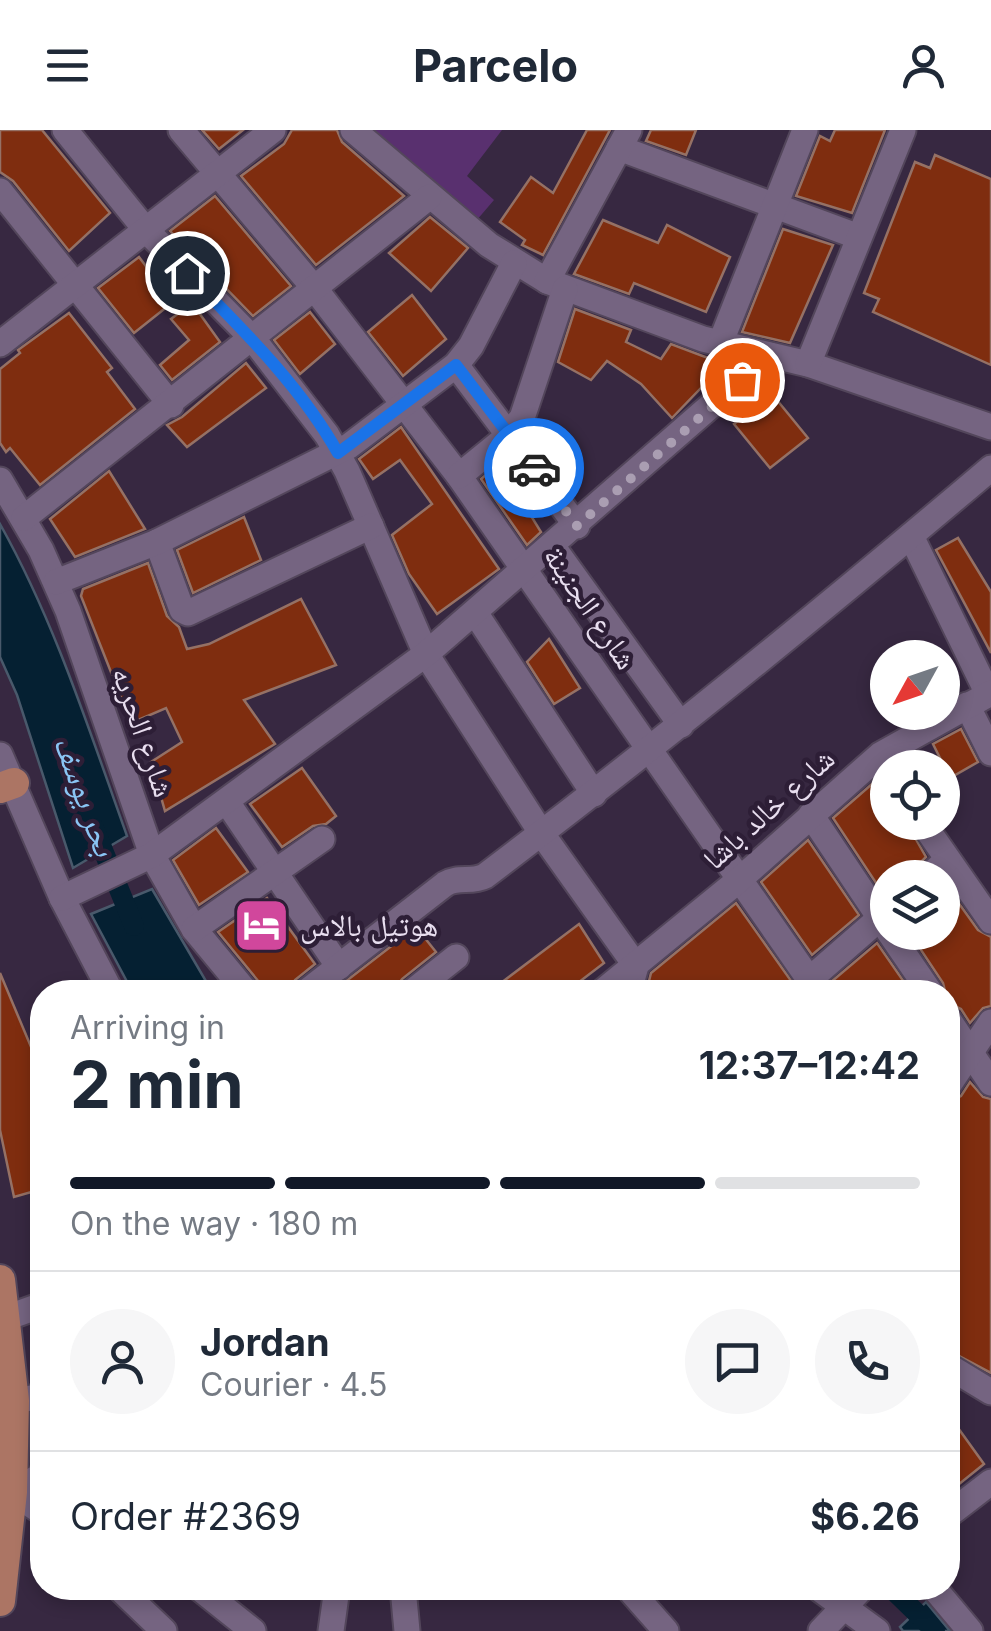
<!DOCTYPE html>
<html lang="en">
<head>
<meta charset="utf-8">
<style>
	:root { --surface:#fff; --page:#f6f6f7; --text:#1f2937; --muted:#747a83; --line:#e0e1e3; --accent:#111827 }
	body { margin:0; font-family:Inter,"Noto Naskh Arabic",sans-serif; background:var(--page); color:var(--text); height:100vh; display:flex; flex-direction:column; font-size:38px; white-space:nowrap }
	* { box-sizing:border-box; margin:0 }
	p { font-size:32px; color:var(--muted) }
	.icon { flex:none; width:55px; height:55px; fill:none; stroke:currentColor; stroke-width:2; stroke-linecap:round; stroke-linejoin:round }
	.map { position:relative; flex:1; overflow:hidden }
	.side { position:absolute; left:30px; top:850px; width:930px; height:620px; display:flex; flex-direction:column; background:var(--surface); border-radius:40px; box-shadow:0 5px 15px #0003 }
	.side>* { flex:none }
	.needle { width:65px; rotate:230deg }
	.controls { position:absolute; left:870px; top:510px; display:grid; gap:20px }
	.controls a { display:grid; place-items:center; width:90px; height:90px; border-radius:50%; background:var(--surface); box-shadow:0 5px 15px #0003; font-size:50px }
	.pin { position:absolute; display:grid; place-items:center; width:85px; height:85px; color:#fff; margin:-42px; border:5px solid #fff; border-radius:50%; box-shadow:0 2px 10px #0007 }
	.courier { position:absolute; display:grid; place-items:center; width:100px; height:100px; margin:-50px; border:8px solid #1a73e8; border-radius:50%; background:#fff; color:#222; box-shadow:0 2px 12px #0007 }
	.summary em { font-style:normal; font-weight:700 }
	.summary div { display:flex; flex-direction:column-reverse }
	.summary { display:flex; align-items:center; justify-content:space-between; height:170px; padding:0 40px }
	h1 { font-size:65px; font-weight:700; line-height:75px }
	.bar { display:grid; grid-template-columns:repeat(4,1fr); gap:15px 10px; align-content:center; height:120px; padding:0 40px }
	.bar i { height:12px; border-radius:8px; background:var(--line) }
	.bar .selected { background:var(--accent) }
	.bar p { grid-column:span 4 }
	.line { display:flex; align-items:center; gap:25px; padding:0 40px; border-top:2px solid var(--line) }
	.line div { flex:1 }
	.round { display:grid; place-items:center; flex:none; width:105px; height:105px; border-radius:52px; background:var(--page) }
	header { display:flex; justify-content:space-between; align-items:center; height:130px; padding:0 40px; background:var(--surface); font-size:45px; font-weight:700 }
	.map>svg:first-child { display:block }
	.green { fill:#59306f }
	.water { fill:#052032; stroke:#49596b; stroke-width:2.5 }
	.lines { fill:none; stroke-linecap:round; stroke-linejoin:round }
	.canal { stroke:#052032; stroke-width:20 }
	.building { fill:#7f2d0f; stroke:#957165; stroke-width:2.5 }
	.minor-casing { stroke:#53465b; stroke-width:29 }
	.major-casing { stroke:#53465b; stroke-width:34 }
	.minor { stroke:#756481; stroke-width:25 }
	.major { stroke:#ac7564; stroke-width:30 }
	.done { stroke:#aa9eb2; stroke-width:10; stroke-dasharray:0 18 }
	.route { stroke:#1a73e8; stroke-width:12 }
	.labels { text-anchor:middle; stroke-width:9; stroke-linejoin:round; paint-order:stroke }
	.street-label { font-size:30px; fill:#e8deef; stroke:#2d1e36 }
	.poi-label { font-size:30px; fill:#e8deef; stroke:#2d1e36; text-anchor:start }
	.water-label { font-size:32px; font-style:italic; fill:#8ac5f4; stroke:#2d1e36 }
</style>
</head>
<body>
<header><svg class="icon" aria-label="menu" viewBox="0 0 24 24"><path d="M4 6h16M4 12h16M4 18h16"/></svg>Parcelo<svg class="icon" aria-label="person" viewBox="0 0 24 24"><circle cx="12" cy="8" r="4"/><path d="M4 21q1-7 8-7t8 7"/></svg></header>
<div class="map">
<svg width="991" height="1501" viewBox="0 0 991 1501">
	<rect width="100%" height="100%" fill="#372841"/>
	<!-- green -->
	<path class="green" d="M370,0H502L467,46L494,70L476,91Z"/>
	<!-- water -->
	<g class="water">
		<path d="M0,394C55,492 89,600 127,706L73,738L17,565L0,527Z"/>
		<path d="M152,759L207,853L216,862L132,861L91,784Z"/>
		<path d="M926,1472L950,1501H903L900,1497Z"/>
	</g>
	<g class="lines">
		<!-- canal -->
		<g class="canal">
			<path d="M94,698L134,796"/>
			<path d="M891,1458L935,1501"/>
		</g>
	</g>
	<!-- building -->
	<g class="building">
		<path d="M0,0H42L110,83L69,121L13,51L0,42Z"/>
		<path d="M202,0H243L219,19Z"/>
		<path d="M292,0H337L342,12L404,66L316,135L241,46L284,14Z"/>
		<path d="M587,0H610L543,125L522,115L525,110L500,92L531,47L553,63Z"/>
		<path d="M651,0H696L686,25L646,11Z"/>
		<path d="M835,0H885L852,83L796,66L820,6L830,11Z"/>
		<path d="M935,25L991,49V235L873,182L879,169L864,163L915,32L930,38Z"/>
		<path d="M215,66L291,156L253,186L170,101Z"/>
		<path d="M430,87L468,118L431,161L389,123Z"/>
		<path d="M603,90L658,113L667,95L730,127L706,182L634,153L629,164L574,144Z"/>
		<path d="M783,99L833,115L790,213L742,202Z"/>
		<path d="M139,127L173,172L134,203L98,158Z"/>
		<path d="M412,165L446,209L403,246L368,202Z"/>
		<path d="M192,173L220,212L172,250L160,235L189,210L171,189Z"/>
		<path d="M575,179L631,200L626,212L661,229L671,214L724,234L672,288L641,254L607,231L591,250L558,232Z"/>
		<path d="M310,182L335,214L300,244L274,210Z"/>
		<path d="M69,183L112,238L107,242L135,279L40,355L10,318L6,322L0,313V239L20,223L18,220Z"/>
		<path d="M246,233L266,258L187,317L167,295L182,287Z"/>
		<path d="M772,264L808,308L770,338L734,294Z"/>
		<path d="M401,297L499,439L437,484L409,444L392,405L432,374L400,330L373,349L359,329Z"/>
		<path d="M499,334L541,402L527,415L481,349Z"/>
		<path d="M109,341L145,399L75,427L50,389Z"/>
		<path d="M244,387L261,430L193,463L177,420Z"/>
		<path d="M958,408L991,462V523L936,420Z"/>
		<path d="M148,433L167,486L179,497L187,519L209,514L301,469L336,535L244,570L275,614L165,681L151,632L182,612L166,578L131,593L81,466L83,459Z"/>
		<path d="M549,509L580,558L554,574L527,532Z"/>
		<path d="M961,599L978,632L950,648L933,614Z"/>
		<path d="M302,638L336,686L326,694L313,696L282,717L250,674Z"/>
		<path d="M888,640V692H906L926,727L916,737L911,748H888V765H884L833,688Z"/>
		<path d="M216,698L248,742L199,775L173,730Z"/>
		<path d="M808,710L859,785L812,825L761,752Z"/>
		<path d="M945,754L978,800L991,807V876L983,878L970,893L961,879L948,873L943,853L909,802H942Z"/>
		<path d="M267,768L315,834L295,850L290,862H262L259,852L218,802Z"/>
		<path d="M736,773L799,862H652L649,851L651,843Z"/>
		<path d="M579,794L604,833L566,862H489Z"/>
		<path d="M416,797L436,822L402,849L396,858L391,862H332Z"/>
		<path d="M877,813L911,862H834L831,852Z"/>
		<path d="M0,843L42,943V1059L14,1067L0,1000Z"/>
		<path d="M970,952L983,967L991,969V1243L948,1220V972L961,966Z"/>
		<path d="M948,1284L984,1334L948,1363Z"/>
	</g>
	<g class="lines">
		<defs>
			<g id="minor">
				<path d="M65,0L145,99L253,209L327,305L347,341L426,524L542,704L636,836L631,854L636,862"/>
				<path d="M181,0L315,159L459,346L818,862"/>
				<path d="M353,0L489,115L547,151L703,209L808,234L991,297"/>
				<path d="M619,18L859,107"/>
				<path d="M0,61L171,275"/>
				<path d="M547,151L629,0"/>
				<path d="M0,214L273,0"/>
				<path d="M720,214L805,0"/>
				<path d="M808,234L903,0"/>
				<path d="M456,235L577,396"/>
				<path d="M459,346L502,311L522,288L565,159"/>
				<path d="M0,350L41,420L68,481L152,725L194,799L246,862"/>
				<path d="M24,388L429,67"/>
				<path d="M911,406L988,564"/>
				<path d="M157,412L182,480L188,483L371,396"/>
				<path d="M553,417L681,595"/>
				<path d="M56,452L157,412L349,316L456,235L471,216L514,133"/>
				<path d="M476,484L594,664"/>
				<path d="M967,575L991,623"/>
				<path d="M0,625L62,768L111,862"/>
				<path d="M227,672L339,837"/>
				<path d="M811,685L888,800"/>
				<path d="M922,692L991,791"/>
				<path d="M927,748L947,730"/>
				<path d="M62,768L152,725L426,524L769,225"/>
				<path d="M194,799L322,709"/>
				<path d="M889,802L930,862"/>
				<path d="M809,850L888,781"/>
				<path d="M306,862L445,754C458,746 471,753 485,746C658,615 826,478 991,338"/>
				<path d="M412,862L456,827"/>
				<path d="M602,862L739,750L880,625L991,563"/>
				<path d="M948,889L991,953"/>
				<path d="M948,956L991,892"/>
				<path d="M6,1188L42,1175"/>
				<path d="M948,1236L991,1262"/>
				<path d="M14,1271L42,1266"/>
				<path d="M42,1345L12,1362L42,1382"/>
				<path d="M948,1385L991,1352"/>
				<path d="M119,1458L164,1501"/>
				<path d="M199,1458L253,1501"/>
				<path d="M403,1458L407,1501"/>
				<path d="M628,1458L666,1501"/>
				<path d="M818,1458L877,1501"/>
				<path d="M934,1458L970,1501"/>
				<path d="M331,1501L337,1458"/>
				<path d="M821,1501L862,1458"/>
			</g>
			<g id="major">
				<path d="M0,658L14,653"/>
				<path d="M0,1150L14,1271L12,1362L0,1471"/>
			</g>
		</defs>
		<!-- minor casing -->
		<use href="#minor" class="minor-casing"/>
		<!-- major casing -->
		<use href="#major" class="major-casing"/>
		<!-- minor -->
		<use href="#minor" class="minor"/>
		<!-- major -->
		<use href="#major" class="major"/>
	</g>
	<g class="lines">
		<!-- done -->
		<path class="done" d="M534,338L577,396L742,250"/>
		<!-- route -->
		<path class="route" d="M187,143C242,199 299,254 338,323L456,235L534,338"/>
	</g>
	<!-- icons -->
	<defs>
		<symbol id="hotel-square" viewBox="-11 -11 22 22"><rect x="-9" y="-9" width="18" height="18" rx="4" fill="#d1479c" stroke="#2d1e36"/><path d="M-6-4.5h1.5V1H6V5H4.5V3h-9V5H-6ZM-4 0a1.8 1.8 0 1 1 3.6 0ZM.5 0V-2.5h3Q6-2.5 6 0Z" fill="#fff"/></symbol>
	</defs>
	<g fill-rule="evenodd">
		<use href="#hotel-square" x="230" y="764" width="63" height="63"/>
	</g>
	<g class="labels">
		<!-- street labels -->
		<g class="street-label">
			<text transform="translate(590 478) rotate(56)" y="10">شارع الجنينة</text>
			<text transform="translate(143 602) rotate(71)" y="10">شارع الحريه</text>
			<text transform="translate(769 679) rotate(-42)" y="10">شارع خالد باشا</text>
		</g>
		<!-- poi labels -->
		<g class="poi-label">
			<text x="300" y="806">هوتيل بالاس</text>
		</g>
		<!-- water labels -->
		<g class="water-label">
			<text transform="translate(85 666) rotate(70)" y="11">بحر يوسف</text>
		</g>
	</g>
</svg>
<div class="controls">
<a><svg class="needle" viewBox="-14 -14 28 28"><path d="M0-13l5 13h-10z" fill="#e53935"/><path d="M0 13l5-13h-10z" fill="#747a83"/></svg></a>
<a><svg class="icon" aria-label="locate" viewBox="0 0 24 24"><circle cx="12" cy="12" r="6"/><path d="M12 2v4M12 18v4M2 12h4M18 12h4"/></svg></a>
<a><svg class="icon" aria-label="layers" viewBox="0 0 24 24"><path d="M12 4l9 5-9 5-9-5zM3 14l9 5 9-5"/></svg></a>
</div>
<div class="pin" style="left:742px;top:250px;background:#ea580c"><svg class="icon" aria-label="bag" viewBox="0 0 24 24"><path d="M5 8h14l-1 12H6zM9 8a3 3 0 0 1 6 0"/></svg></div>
<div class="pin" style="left:187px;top:143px;background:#1f2937"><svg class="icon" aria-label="home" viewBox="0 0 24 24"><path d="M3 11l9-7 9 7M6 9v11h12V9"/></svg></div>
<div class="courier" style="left:534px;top:338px"><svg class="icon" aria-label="car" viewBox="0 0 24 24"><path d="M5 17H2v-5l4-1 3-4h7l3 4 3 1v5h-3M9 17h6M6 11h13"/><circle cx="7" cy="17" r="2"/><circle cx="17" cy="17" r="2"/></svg></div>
<section class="side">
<div class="summary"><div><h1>2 min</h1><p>Arriving in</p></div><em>12:37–12:42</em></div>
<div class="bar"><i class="selected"></i><i class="selected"></i><i class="selected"></i><i></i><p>On the way · 180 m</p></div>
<div class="line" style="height:180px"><a class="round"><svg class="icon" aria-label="person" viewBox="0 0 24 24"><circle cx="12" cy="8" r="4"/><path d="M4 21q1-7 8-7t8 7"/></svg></a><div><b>Jordan</b><p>Courier · 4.5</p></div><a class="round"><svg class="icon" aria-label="chat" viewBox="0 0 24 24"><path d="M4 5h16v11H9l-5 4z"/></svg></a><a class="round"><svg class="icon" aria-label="phone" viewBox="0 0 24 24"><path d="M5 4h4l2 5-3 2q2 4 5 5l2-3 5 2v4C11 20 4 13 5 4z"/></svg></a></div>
<div class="line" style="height:130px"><div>Order #2369</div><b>$6.26</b></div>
</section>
</div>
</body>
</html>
